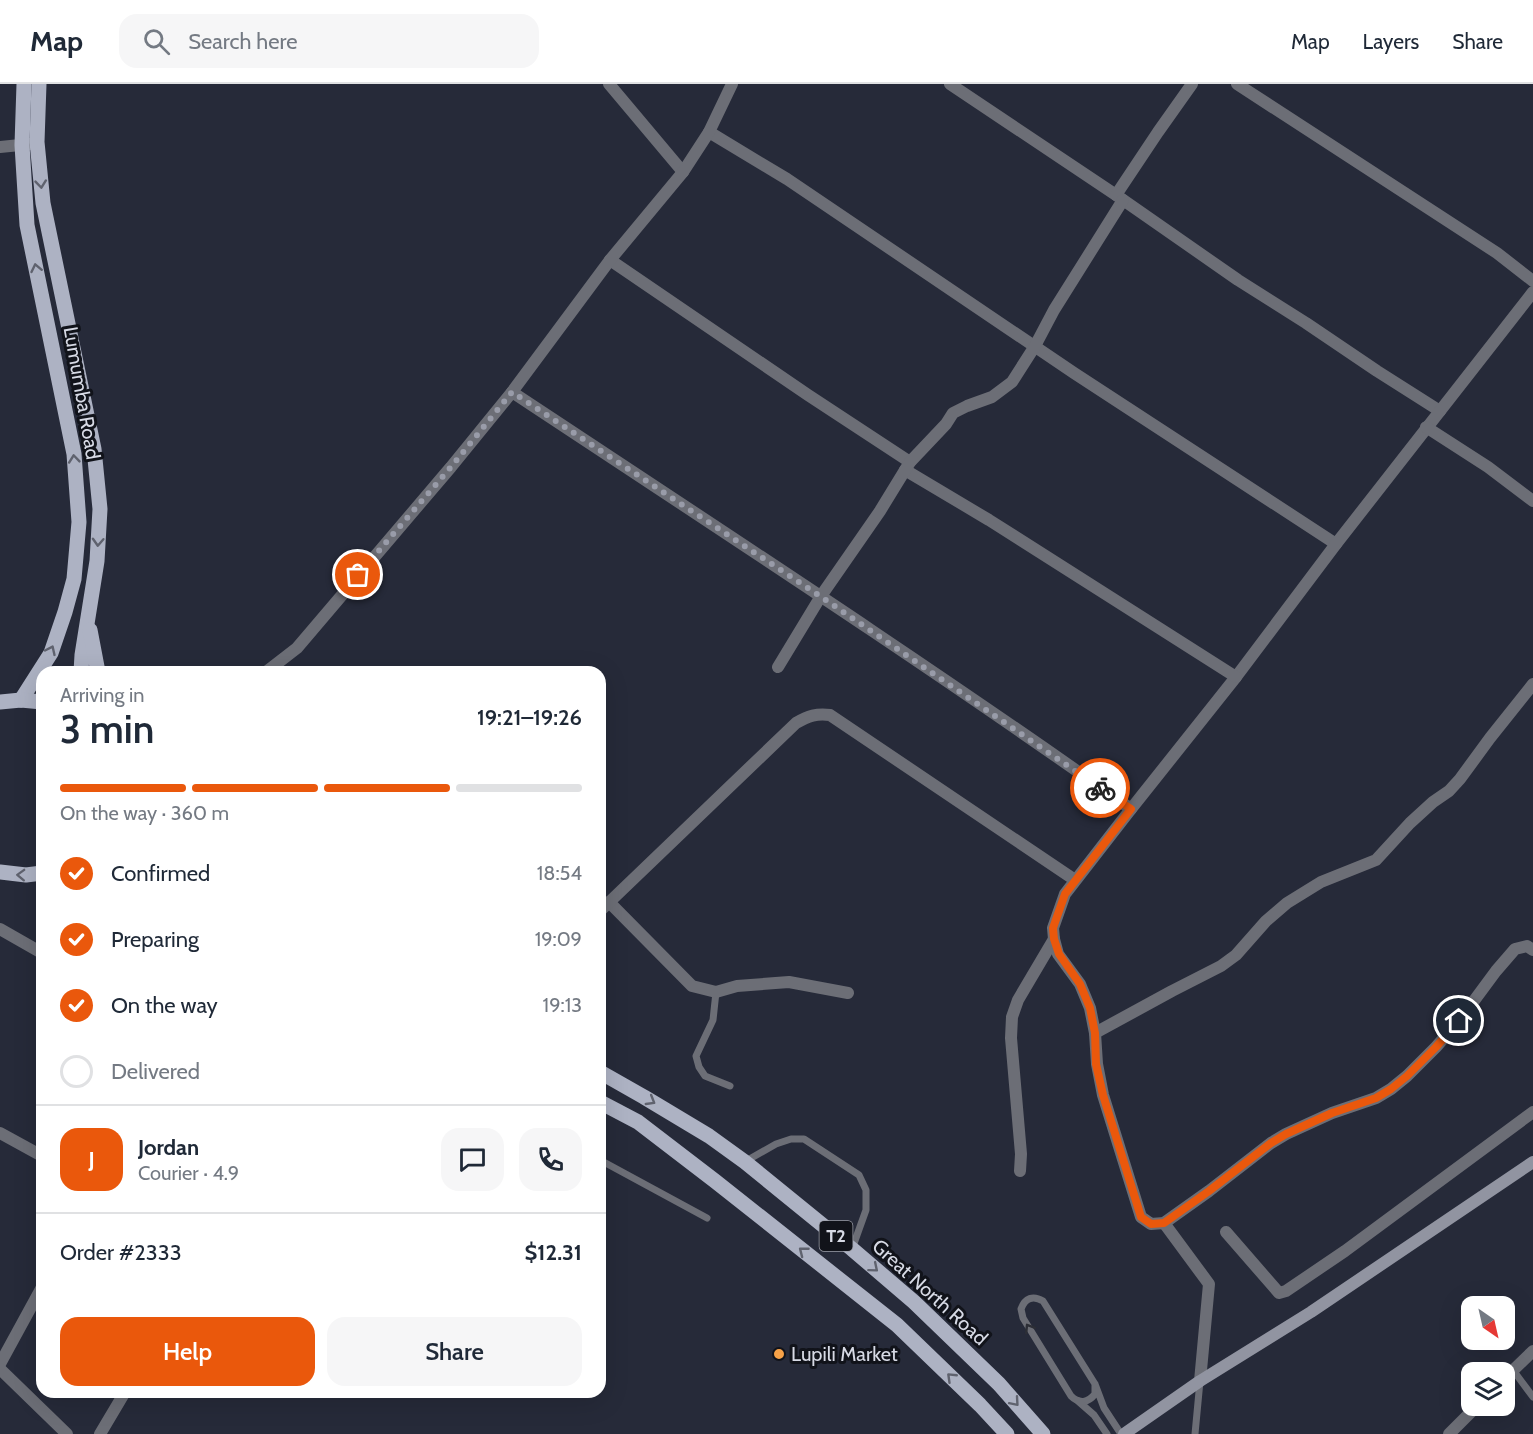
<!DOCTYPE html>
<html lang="en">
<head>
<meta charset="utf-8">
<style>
	:root { --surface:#fff; --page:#f6f6f7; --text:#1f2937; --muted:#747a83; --line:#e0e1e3; --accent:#ea580c }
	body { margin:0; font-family:Cabin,sans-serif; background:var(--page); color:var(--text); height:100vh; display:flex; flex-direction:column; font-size:22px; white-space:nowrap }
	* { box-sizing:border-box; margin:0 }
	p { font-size:20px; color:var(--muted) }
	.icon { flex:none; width:33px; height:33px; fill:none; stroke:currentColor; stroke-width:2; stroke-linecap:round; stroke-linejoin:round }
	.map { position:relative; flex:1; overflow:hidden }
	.panel { position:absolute; left:36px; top:582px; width:570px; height:732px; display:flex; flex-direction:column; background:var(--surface); border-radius:18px; box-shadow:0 6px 24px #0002 }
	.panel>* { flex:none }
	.needle { width:39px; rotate:146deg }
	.fabs { position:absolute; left:1461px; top:1212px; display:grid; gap:12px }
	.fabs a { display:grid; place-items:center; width:54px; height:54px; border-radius:12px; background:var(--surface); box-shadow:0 6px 24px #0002; font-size:30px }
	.pin { position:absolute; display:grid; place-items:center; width:51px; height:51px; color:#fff; margin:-26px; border:3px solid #fff; border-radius:50%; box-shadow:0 2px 6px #0007 }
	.courier { position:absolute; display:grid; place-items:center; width:60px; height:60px; margin:-30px; border:4px solid #ea580c; border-radius:50%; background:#fff; color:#222; box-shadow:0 2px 8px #0007 }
	.head em { font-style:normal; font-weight:600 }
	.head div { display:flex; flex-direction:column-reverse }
	.head { display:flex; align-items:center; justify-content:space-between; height:102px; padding:0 24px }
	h1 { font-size:39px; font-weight:600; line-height:45px }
	.bar { display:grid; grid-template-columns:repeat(4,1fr); gap:9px 6px; align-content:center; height:72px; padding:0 24px }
	.bar i { height:8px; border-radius:4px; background:var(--line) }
	.bar .active { background:var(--accent) }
	.bar p { grid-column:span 4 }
	.line { display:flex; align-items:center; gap:15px; padding:0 24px; border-top:2px solid var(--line) }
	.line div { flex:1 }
	.round { display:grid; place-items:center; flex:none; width:63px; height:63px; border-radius:18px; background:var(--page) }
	ol { padding:0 24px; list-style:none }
	li { display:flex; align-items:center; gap:18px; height:66px }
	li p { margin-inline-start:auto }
	li .icon { padding:6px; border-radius:50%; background:var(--accent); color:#fff; stroke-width:4 }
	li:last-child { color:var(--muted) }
	li i { width:33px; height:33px; border:3px solid var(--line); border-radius:50% }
	.primary-button { display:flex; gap:12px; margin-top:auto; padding:12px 24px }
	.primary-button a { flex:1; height:69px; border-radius:18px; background:var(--accent); color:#fff; font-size:24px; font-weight:600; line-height:69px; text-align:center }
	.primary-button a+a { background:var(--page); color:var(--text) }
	header { display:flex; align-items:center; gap:36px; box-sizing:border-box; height:84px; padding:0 30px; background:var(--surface); border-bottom:2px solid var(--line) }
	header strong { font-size:28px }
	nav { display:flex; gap:33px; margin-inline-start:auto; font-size:21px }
	.search { width:420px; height:54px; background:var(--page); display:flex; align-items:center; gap:15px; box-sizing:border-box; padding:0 21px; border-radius:18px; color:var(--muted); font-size:22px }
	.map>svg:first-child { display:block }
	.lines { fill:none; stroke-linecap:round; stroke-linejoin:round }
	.lane { stroke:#6c6e76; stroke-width:7 }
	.street { stroke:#6c6e76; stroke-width:12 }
	.secondary { stroke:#9194a1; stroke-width:12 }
	.primary { stroke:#adb2c3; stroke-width:15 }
	.oneway { stroke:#5f626e }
	.oneway2 { stroke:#2c2e36 }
	.done { stroke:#999ca9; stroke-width:6; stroke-dasharray:0 10.8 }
	.route { stroke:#ea580c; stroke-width:8 }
	.poi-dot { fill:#f7a248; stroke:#11131a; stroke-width:2 }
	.labels { text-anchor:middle; stroke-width:6; stroke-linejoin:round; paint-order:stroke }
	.shield { fill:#11131a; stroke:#9c9ea8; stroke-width:1.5 }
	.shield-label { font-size:18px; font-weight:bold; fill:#d7dae5 }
	.street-label { font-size:20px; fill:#d7dae5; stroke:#11131a }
	.poi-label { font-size:20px; fill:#d7dae5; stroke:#11131a; text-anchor:start }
</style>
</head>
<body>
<header>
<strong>Map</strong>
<div class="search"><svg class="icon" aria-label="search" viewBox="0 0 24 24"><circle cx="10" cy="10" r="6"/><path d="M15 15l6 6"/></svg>Search here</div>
<nav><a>Map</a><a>Layers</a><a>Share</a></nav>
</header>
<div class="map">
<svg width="1533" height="1350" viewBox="0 0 1533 1350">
	<rect width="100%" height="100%" fill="#262a39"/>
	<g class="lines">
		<!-- lane -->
		<g class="lane">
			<path d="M550,588L564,586L570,588"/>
			<path d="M716,908L713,936L696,972L699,983L705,992L730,1002"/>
			<path d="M600,1076L707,1134"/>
			<path d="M746,1077L776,1060L791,1055H804L859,1091L866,1106V1126L852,1165"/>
			<path d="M1513,1286L1533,1313"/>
			<path d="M1095,1300V1310C1088,1319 1079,1320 1071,1312L1023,1234L1021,1225C1025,1214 1033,1211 1043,1217L1095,1300L1104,1324L1121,1350"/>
			<path d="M1078,1317L1094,1331L1107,1350"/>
			<path d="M1195,1350L1200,1297"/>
		</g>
		<!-- street -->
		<g class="street">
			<path d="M609,0L683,88"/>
			<path d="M950,0L1116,111L1238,196L1306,239L1377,287L1440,327"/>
			<path d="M1237,0L1497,169L1533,197"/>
			<path d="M709,48L787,95L1074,289L1336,460"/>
			<path d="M0,63L30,60"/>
			<path d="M1116,111L1158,48L1192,0"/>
			<path d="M610,176L808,311L910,378"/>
			<path d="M1533,208L1336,460L1236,593L1131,725L1065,810L1053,844L1054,855L1058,870L1080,900L1090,924L1095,949L1097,980L1103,1011L1141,1133L1151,1140L1164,1139L1209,1107L1271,1059L1286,1050L1332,1029L1376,1014L1391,1005L1407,992L1436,963L1459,937L1496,887L1515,865L1527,862L1533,866"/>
			<path d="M512,308C719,445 928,581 1131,725"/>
			<path d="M1426,343L1488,383L1533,417"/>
			<path d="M905,386L989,436L1236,593"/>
			<path d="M778,583L821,512L880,427L910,378L946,340L953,329L967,322L992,313L1012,298L1035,262L1054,226L1123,116"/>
			<path d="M266,588L297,564L451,383L512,308L610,176L683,88L709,48L732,0"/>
			<path d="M609,818L692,902L716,908L737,902L789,898L848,909"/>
			<path d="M600,827L796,639C808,632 817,629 830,631L1075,796"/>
			<path d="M0,845L42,869"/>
			<path d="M1095,949L1172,907L1221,882L1236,871L1266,837L1287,819L1321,798L1376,776L1410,739L1433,718L1449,707L1460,695L1490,654L1533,600"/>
			<path d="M0,1049L42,1072"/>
			<path d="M1020,1087L1021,1070L1011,954L1012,933L1018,916L1054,855"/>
			<path d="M1164,1139L1209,1200L1200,1297"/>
			<path d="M1226,1148L1279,1209L1286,1207L1345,1167L1533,1028"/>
			<path d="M0,1280L42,1203"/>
			<path d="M0,1285L67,1350"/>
			<path d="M1504,1295L1533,1267"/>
			<path d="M100,1350L125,1308"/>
			<path d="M1449,1350L1477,1322"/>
		</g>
		<!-- secondary -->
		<path class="secondary" d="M1124,1350L1200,1297L1311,1228L1533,1078"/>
		<!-- primary -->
		<g class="primary">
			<path d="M39,0L37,58L43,119L94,365L100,425L97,477L82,571L81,588"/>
			<path d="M90,546L98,588"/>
			<path d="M21,616L51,569L65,528L74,495L79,438L74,370L27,141L22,61L24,0"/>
			<path d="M0,618L21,616L42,618"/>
			<path d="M0,788L26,791L42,789"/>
			<path d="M600,988L644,1013L709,1052L745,1078L852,1165L914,1218L999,1300L1043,1350"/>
			<path d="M600,1018L638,1038L715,1097L897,1241L980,1321L1007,1350"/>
		</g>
	</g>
	<!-- one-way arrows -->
	<defs><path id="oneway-chevron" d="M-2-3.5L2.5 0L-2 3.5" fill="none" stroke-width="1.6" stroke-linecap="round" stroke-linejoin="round" transform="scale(1.5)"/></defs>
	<g class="oneway">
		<use href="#oneway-chevron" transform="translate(41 100) rotate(84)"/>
		<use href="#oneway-chevron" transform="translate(36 184) rotate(-102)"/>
		<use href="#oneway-chevron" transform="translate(74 375) rotate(-96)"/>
		<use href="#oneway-chevron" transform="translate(98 458) rotate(93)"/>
		<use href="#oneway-chevron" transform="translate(51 566) rotate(-65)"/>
		<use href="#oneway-chevron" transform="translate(21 791) rotate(-178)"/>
		<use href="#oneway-chevron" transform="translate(651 1017) rotate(31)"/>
		<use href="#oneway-chevron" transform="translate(803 1167) rotate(-142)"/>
		<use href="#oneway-chevron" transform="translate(874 1184) rotate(40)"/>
		<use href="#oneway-chevron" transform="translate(951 1293) rotate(-136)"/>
		<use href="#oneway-chevron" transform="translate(1015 1318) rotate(49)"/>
	</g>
	<use class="oneway2" href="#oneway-chevron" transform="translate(1029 1244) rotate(-122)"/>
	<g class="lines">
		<!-- done -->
		<path class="done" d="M358,491L451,383L512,308L820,512L1100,704"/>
		<!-- route -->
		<path class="route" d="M1100,704L1131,725L1065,810L1053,844L1054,855L1059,870L1080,900L1090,924L1095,949L1096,980L1103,1011L1141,1133L1151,1140L1164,1139L1209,1107L1271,1059L1286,1050L1332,1029L1376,1014L1391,1005L1407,992L1436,963L1459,937"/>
	</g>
	<!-- markers -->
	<circle class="poi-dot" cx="779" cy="1270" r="6"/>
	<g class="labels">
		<!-- shield labels -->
		<rect class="shield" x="819.5" y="1137" width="33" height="30" rx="4.5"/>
		<g class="shield-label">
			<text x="836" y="1158">T2</text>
		</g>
		<!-- street labels -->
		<g class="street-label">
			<text transform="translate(82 309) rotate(80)" y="7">Lumumba Road</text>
			<text transform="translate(930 1208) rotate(42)" y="7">Great North Road</text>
		</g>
		<!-- poi labels -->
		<g class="poi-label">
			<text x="791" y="1277">Lupili Market</text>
		</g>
	</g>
</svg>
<div class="fabs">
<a><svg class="needle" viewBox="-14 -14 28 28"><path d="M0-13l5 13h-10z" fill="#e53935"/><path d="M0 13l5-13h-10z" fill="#747a83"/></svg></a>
<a><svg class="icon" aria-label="layers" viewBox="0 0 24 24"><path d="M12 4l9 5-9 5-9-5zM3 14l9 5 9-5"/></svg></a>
</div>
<div class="pin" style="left:358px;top:491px;background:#ea580c"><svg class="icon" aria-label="bag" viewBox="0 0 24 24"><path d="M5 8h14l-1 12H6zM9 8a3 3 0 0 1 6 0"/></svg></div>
<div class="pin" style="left:1459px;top:937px;background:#1f2937"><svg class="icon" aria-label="home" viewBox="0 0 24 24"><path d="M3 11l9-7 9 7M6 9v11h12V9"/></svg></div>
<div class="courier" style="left:1100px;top:704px"><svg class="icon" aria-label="bike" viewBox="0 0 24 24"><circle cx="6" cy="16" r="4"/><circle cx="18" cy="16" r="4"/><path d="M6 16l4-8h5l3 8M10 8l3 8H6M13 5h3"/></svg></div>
<section class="panel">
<div class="head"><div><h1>3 min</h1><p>Arriving in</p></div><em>19:21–19:26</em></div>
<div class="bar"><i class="active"></i><i class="active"></i><i class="active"></i><i></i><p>On the way · 360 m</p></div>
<ol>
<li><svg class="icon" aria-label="check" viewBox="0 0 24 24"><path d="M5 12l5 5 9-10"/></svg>Confirmed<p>18:54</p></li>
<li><svg class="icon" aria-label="check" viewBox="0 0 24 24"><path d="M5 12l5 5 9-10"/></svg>Preparing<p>19:09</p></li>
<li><svg class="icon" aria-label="check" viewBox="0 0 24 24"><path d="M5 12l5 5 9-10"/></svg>On the way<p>19:13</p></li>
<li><i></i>Delivered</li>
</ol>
<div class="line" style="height:108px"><b class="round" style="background:var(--accent);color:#fff">J</b><div><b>Jordan</b><p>Courier · 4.9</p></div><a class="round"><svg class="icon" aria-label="chat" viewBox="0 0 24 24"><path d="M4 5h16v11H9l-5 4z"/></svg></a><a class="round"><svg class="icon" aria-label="phone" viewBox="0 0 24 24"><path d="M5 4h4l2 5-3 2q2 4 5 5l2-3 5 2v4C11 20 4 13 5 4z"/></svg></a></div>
<div class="line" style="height:78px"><div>Order #2333</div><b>$12.31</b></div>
<div class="primary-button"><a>Help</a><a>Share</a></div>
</section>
</div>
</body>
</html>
